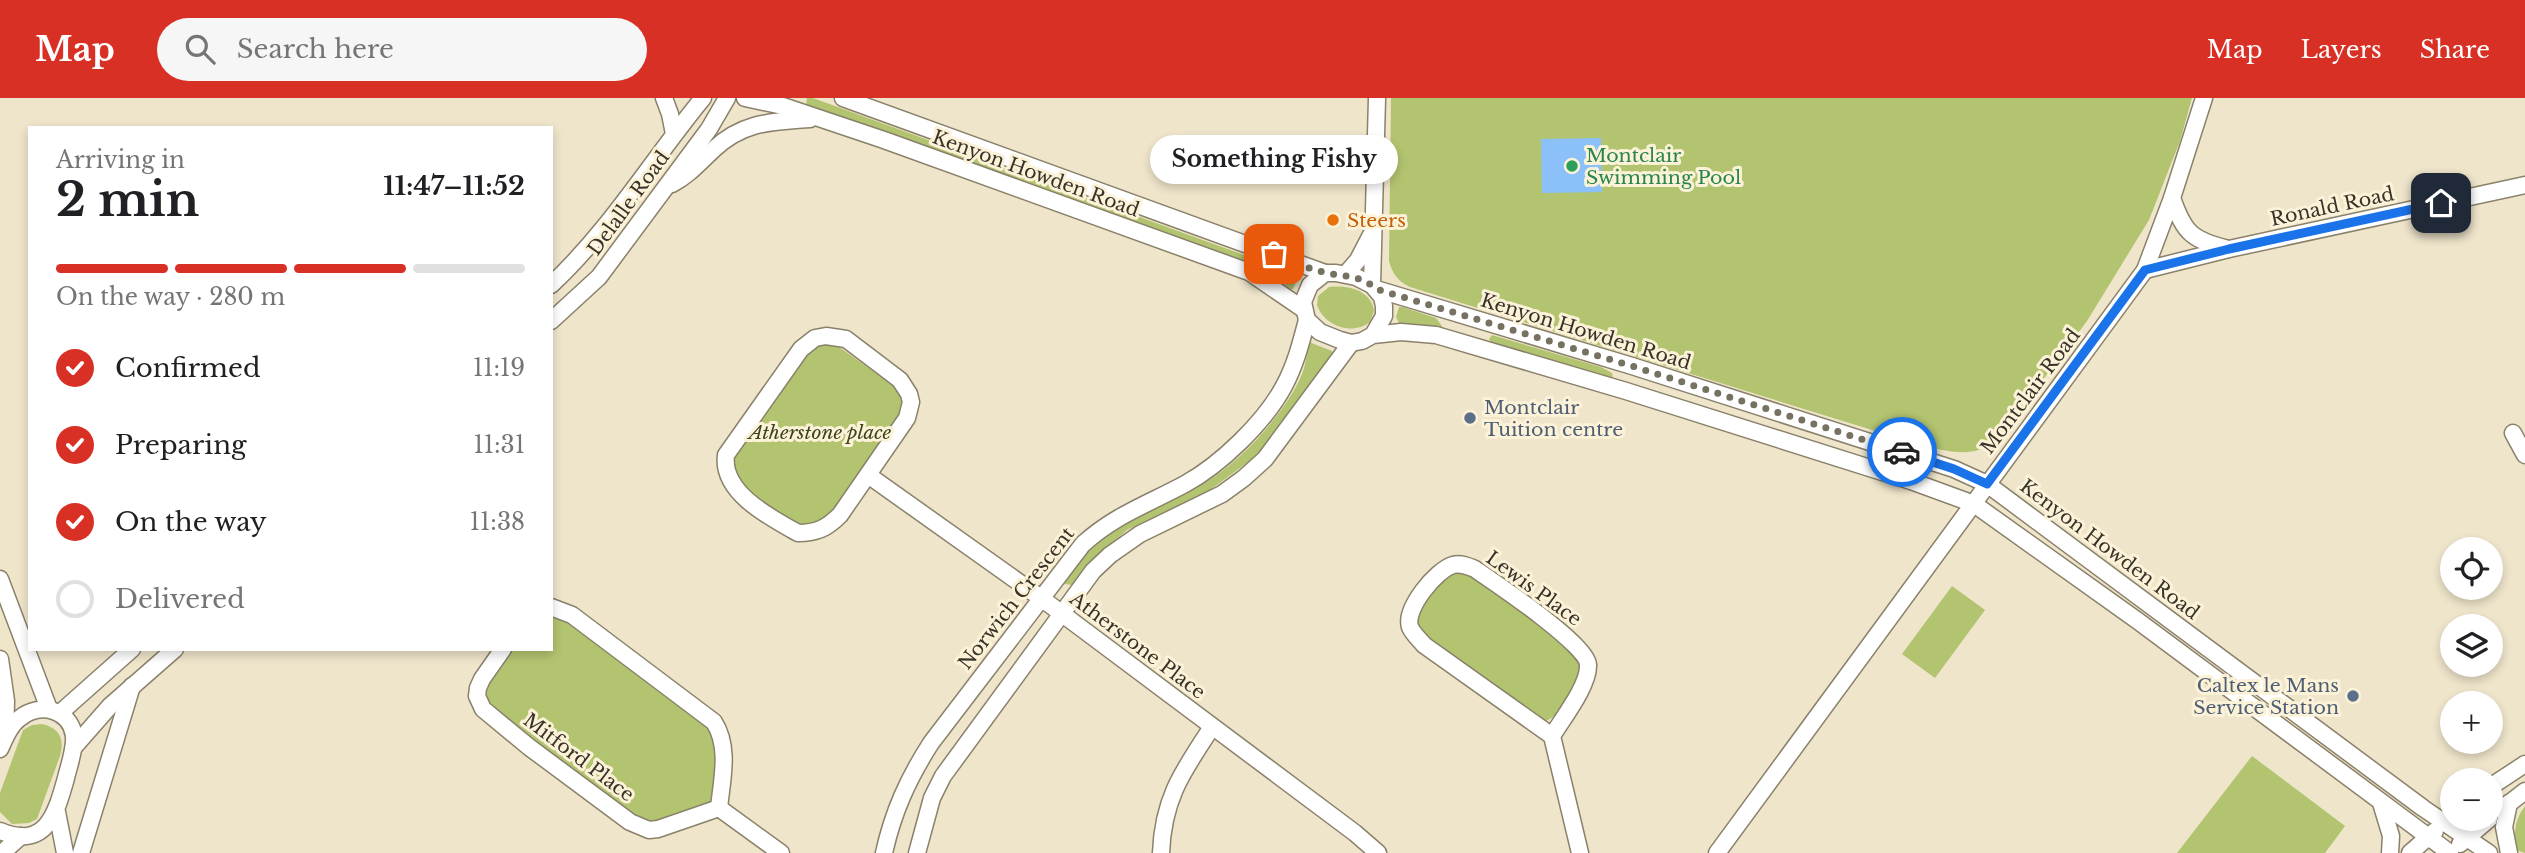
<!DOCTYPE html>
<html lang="en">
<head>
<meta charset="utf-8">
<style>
	:root { --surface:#fff; --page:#f6f6f6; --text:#202124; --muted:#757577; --line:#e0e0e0; --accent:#d93025 }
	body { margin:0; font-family:"Libre Baskerville",serif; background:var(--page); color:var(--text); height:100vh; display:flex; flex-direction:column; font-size:26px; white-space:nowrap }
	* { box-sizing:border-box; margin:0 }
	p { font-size:23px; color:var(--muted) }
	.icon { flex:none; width:38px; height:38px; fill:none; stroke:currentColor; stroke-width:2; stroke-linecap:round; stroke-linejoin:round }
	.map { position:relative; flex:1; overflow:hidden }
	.drawer { position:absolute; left:28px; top:28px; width:525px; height:525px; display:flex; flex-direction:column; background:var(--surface); border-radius:0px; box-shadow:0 4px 10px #0003 }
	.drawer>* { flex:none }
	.tools { position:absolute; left:2440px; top:439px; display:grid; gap:14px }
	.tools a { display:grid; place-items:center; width:63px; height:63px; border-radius:50%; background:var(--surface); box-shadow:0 4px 10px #0003; font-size:35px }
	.pin { position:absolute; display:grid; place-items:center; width:60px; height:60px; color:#fff; margin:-30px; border-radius:14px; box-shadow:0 4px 10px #0006 }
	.courier { position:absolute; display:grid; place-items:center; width:70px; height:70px; margin:-35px; border:5px solid #1a73e8; border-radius:50%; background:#fff; color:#222; box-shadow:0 2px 9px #0007 }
	.bubble { position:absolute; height:49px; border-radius:24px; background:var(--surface); box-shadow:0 4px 10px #0003; font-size:23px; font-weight:800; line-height:49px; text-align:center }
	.headline em { font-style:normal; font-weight:800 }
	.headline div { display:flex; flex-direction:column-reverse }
	.headline { display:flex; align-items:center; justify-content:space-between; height:119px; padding:0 28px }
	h1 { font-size:46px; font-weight:800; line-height:52px }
	.bar { display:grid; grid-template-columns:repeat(4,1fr); gap:10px 7px; align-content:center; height:84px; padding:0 28px }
	.bar i { height:9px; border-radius:5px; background:var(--line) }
	.bar .active { background:var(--accent) }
	.bar p { grid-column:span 4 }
	ol { padding:0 28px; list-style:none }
	li { display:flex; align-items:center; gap:21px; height:77px }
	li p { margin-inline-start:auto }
	li .icon { padding:7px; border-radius:50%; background:var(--accent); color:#fff; stroke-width:4 }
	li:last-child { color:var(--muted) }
	li i { width:38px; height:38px; border:4px solid var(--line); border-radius:50% }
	header { display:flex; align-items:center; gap:42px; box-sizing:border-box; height:98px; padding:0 35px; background:var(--accent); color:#fff }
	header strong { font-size:33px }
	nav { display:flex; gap:38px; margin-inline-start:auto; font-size:24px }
	.search { width:490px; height:63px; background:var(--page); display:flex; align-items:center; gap:18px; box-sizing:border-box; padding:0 24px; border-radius:38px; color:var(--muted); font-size:26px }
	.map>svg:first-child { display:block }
	.green { fill:#b3c470 }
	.water { fill:#8bc1f8 }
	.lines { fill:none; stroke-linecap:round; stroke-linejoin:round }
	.minor-casing { stroke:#8a816a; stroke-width:19 }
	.minor { stroke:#fff; stroke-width:16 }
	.done { stroke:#777162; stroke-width:7; stroke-dasharray:0 12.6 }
	.route { stroke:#1a73e8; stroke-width:9 }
	.leisure-dot { fill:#2e9e5b; stroke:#fcf2d8; stroke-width:2.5 }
	.food-dot { fill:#e8710a; stroke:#fcf2d8; stroke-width:2.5 }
	.service-dot { fill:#5c6f8a; stroke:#fcf2d8; stroke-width:2.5 }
	.labels { text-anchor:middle; stroke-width:6; stroke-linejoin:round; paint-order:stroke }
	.leisure-label { font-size:19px; fill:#27864d; stroke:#fcf2d8; text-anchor:start }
	.street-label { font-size:19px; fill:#373329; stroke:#fcf2d8 }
	.food-label { font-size:19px; fill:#c56008; stroke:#fcf2d8; text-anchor:start }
	.service-label { font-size:19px; fill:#4e5e75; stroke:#fcf2d8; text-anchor:start }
	.park-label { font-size:19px; font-style:italic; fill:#3c441c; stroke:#fcf2d8 }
</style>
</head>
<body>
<header>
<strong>Map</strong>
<div class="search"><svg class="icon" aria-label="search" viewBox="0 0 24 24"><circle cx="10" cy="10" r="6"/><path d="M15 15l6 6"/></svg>Search here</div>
<nav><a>Map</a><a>Layers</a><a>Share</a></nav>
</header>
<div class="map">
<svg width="2525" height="755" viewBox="0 0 2525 755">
	<rect width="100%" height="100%" fill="#efe5cb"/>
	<!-- green -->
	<g class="green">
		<path d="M807,0H813L1299,177L1293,191H1290L1277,179L1253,167L810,9L806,7Z"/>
		<path d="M1391,0H2192L2180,43L2149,122L2087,223L1998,342C1975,360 1953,354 1927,349L1410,189C1398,183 1393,177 1389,163Z"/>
		<path d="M1329,189C1348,187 1371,192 1374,213L1370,224C1352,238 1324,228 1317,207L1318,198Z"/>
		<path d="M1402,209L1436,220L1444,231L1419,227H1400L1396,219L1399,209Z"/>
		<path d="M1492,237L1601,269L1612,275L1613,281L1493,247L1489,241Z"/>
		<path d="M1309,244L1332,253V256L1265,347L1251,362L1210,392L1127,432L1097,459L1072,487L1065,486L1064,482C1072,472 1079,461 1087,452C1119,419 1165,408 1203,386C1240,364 1286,315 1302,276C1306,266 1307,254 1309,244Z"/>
		<path d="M818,246H835L895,289L906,308L903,319L822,426L811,430L794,427L737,386L732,361L737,349L811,251Z"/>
		<path d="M1467,472L1575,552L1583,573C1573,591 1564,618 1543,624L1432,547L1416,528V511L1452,473Z"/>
		<path d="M1952,488L1985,512L1935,580L1902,556Z"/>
		<path d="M551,518L560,520L571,526L707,626L717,644L714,699L710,706L663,724H640L492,614C478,584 495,575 512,551H551Z"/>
		<path d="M41,626C59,629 65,641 60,658L37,721L29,725L12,726L0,714V695L23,632L32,627Z"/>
		<path d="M2252,658L2345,728L2325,755H2177Z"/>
		<path d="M2525,708V755L2516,752C2514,734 2514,723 2525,708Z"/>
	</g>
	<!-- water -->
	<path class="water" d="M1601,40L1602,94L1542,95L1541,41Z"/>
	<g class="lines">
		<defs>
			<g id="minor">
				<path d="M664,0L670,16L674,36"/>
				<path d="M745,0L783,8L884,42L1249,174L1303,211"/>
				<path d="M843,0L1325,175"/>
				<path d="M672,86C689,77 700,64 714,51C744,23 772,24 810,21"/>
				<path d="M2172,100C2185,137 2192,141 2228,151"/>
				<path d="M2145,172L2229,151L2525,87"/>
				<path d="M1346,176L1358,162L1371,137"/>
				<path d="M551,187C610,132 652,62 703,0"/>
				<path d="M1372,187L1377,0"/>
				<path d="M1376,191L1632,268L1954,371L1987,386L2423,710L2489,755"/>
				<path d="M551,223L599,179L709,31L727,0"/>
				<path d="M1373,237L1384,218V208L1382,199L1372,187L1356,179L1336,175H1325L1310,187L1303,204L1307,222L1320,234L1340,242L1351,245L1362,243L1373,237L1401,234L1436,237L1626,293L1911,383L1974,406L2138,523L2450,755"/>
				<path d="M826,238L846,241L900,282L909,296L911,304L907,320L840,417C827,430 817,435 798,435C769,419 721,394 726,357L801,251L815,240Z"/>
				<path d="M2513,335L2525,357"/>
				<path d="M868,377L1041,500L1355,735L1378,755"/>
				<path d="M0,481L49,611"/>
				<path d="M551,509L572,517L714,624C730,649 722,681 719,710"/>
				<path d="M503,551L482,581L478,590L477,598L483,611L529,649L630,724L649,732L658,731L719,710"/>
				<path d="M0,561L6,603L5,639"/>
				<path d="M60,615L132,551"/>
				<path d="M1552,638L1424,547C1420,542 1413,536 1410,529C1404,511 1436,472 1453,467C1461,465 1468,468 1475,471C1494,484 1588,547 1588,567C1589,587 1563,620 1552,638L1580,755"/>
				<path d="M74,649L110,608L175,551"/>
				<path d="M0,651C5,640 10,627 20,620C40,604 70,611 74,638C75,652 69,667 66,680C56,716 46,752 0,733"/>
				<path d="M2490,689L2525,666"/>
				<path d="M2381,705L2391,738L2390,755"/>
				<path d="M719,710L781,755"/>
				<path d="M2502,711L2525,693"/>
				<path d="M57,714L65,755"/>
				<path d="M2460,746L2489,721"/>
				<path d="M2,755L21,738"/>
				<path d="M81,755L132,588"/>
				<path d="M884,755C893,714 908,681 931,645L1083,446C1115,417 1148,406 1185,386C1220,367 1265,324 1284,288C1295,268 1301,245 1307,222"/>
				<path d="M917,755L932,700L943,678L1093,473L1110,457L1140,436L1222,396L1244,380L1265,361L1351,245"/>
				<path d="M1161,755C1163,700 1183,673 1212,629"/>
				<path d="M1717,755L2145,172L2172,100L2204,0"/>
				<path d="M2410,755L2435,733"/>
				<path d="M2509,755L2504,729L2509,705"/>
			</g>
		</defs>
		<!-- minor casing -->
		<use href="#minor" class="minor-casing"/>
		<!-- minor -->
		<use href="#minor" class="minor"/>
	</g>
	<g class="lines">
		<!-- done -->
		<path class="done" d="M1274,156C1290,162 1306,170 1323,174C1342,179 1360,176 1376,191L1632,268L1902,354"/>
		<!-- route -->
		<path class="route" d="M1902,354L1954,371L1987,386L2145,172L2229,151L2441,105"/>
	</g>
	<!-- markers -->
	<circle class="leisure-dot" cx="1572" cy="68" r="7"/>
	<circle class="food-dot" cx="1333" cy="122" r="7"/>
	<g class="service-dot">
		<circle cx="1470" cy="320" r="7"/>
		<circle cx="2353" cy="598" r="7"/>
	</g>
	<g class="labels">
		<!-- leisure labels -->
		<g class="leisure-label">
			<text x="1586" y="64">Montclair<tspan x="1586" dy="22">Swimming Pool</tspan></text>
		</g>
		<!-- street labels -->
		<g class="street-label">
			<text transform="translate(1036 75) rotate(20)" y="7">Kenyon Howden Road</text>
			<text transform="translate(628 105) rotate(-54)" y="7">Delalle Road</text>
			<text transform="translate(2332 108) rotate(-12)" y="7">Ronald Road</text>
			<text transform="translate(1586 233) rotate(17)" y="7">Kenyon Howden Road</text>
			<text transform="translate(2030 293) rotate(-53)" y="7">Montclair Road</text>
			<text transform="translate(2110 451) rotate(37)" y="7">Kenyon Howden Road</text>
			<text transform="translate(1534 490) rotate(36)" y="7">Lewis Place</text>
			<text transform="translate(1016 500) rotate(-52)" y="7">Norwich Crescent</text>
			<text transform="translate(1138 547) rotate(37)" y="7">Atherstone Place</text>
			<text transform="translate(579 659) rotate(37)" y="7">Mitford Place</text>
		</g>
		<!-- food labels -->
		<g class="food-label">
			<text x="1347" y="129">Steers</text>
		</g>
		<!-- service labels -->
		<g class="service-label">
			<text x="1484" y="316">Montclair<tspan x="1484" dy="22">Tuition centre</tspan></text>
			<text x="2339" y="594" text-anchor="end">Caltex le Mans<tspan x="2339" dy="22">Service Station</tspan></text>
		</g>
		<!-- park labels -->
		<g class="park-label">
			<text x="820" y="341">Atherstone place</text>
		</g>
	</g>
</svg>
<div class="tools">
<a><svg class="icon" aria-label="locate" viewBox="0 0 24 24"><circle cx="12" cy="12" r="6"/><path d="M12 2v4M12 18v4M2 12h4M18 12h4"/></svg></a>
<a><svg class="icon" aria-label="layers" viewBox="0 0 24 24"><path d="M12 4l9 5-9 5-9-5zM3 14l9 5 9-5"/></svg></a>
<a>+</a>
<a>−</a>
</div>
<div class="pin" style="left:1274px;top:156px;background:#ea580c"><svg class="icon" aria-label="bag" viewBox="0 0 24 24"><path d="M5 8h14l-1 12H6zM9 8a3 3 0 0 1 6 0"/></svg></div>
<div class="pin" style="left:2441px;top:105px;background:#1f2937"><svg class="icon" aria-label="home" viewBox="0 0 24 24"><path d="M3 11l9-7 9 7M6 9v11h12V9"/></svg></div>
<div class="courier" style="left:1902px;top:354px"><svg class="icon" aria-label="car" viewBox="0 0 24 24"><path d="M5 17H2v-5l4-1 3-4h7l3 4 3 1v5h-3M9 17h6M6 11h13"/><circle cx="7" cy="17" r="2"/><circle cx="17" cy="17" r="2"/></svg></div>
<div class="bubble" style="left:1150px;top:37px;width:248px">Something Fishy</div>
<section class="drawer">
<div class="headline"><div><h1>2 min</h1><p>Arriving in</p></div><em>11:47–11:52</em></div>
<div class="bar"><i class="active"></i><i class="active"></i><i class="active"></i><i></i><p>On the way · 280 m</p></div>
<ol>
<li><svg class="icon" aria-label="check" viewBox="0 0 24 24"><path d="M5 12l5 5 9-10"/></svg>Confirmed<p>11:19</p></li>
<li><svg class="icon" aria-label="check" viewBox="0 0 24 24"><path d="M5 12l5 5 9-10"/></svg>Preparing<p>11:31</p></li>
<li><svg class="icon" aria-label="check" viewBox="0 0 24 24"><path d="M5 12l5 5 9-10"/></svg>On the way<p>11:38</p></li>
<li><i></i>Delivered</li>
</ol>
</section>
</div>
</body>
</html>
